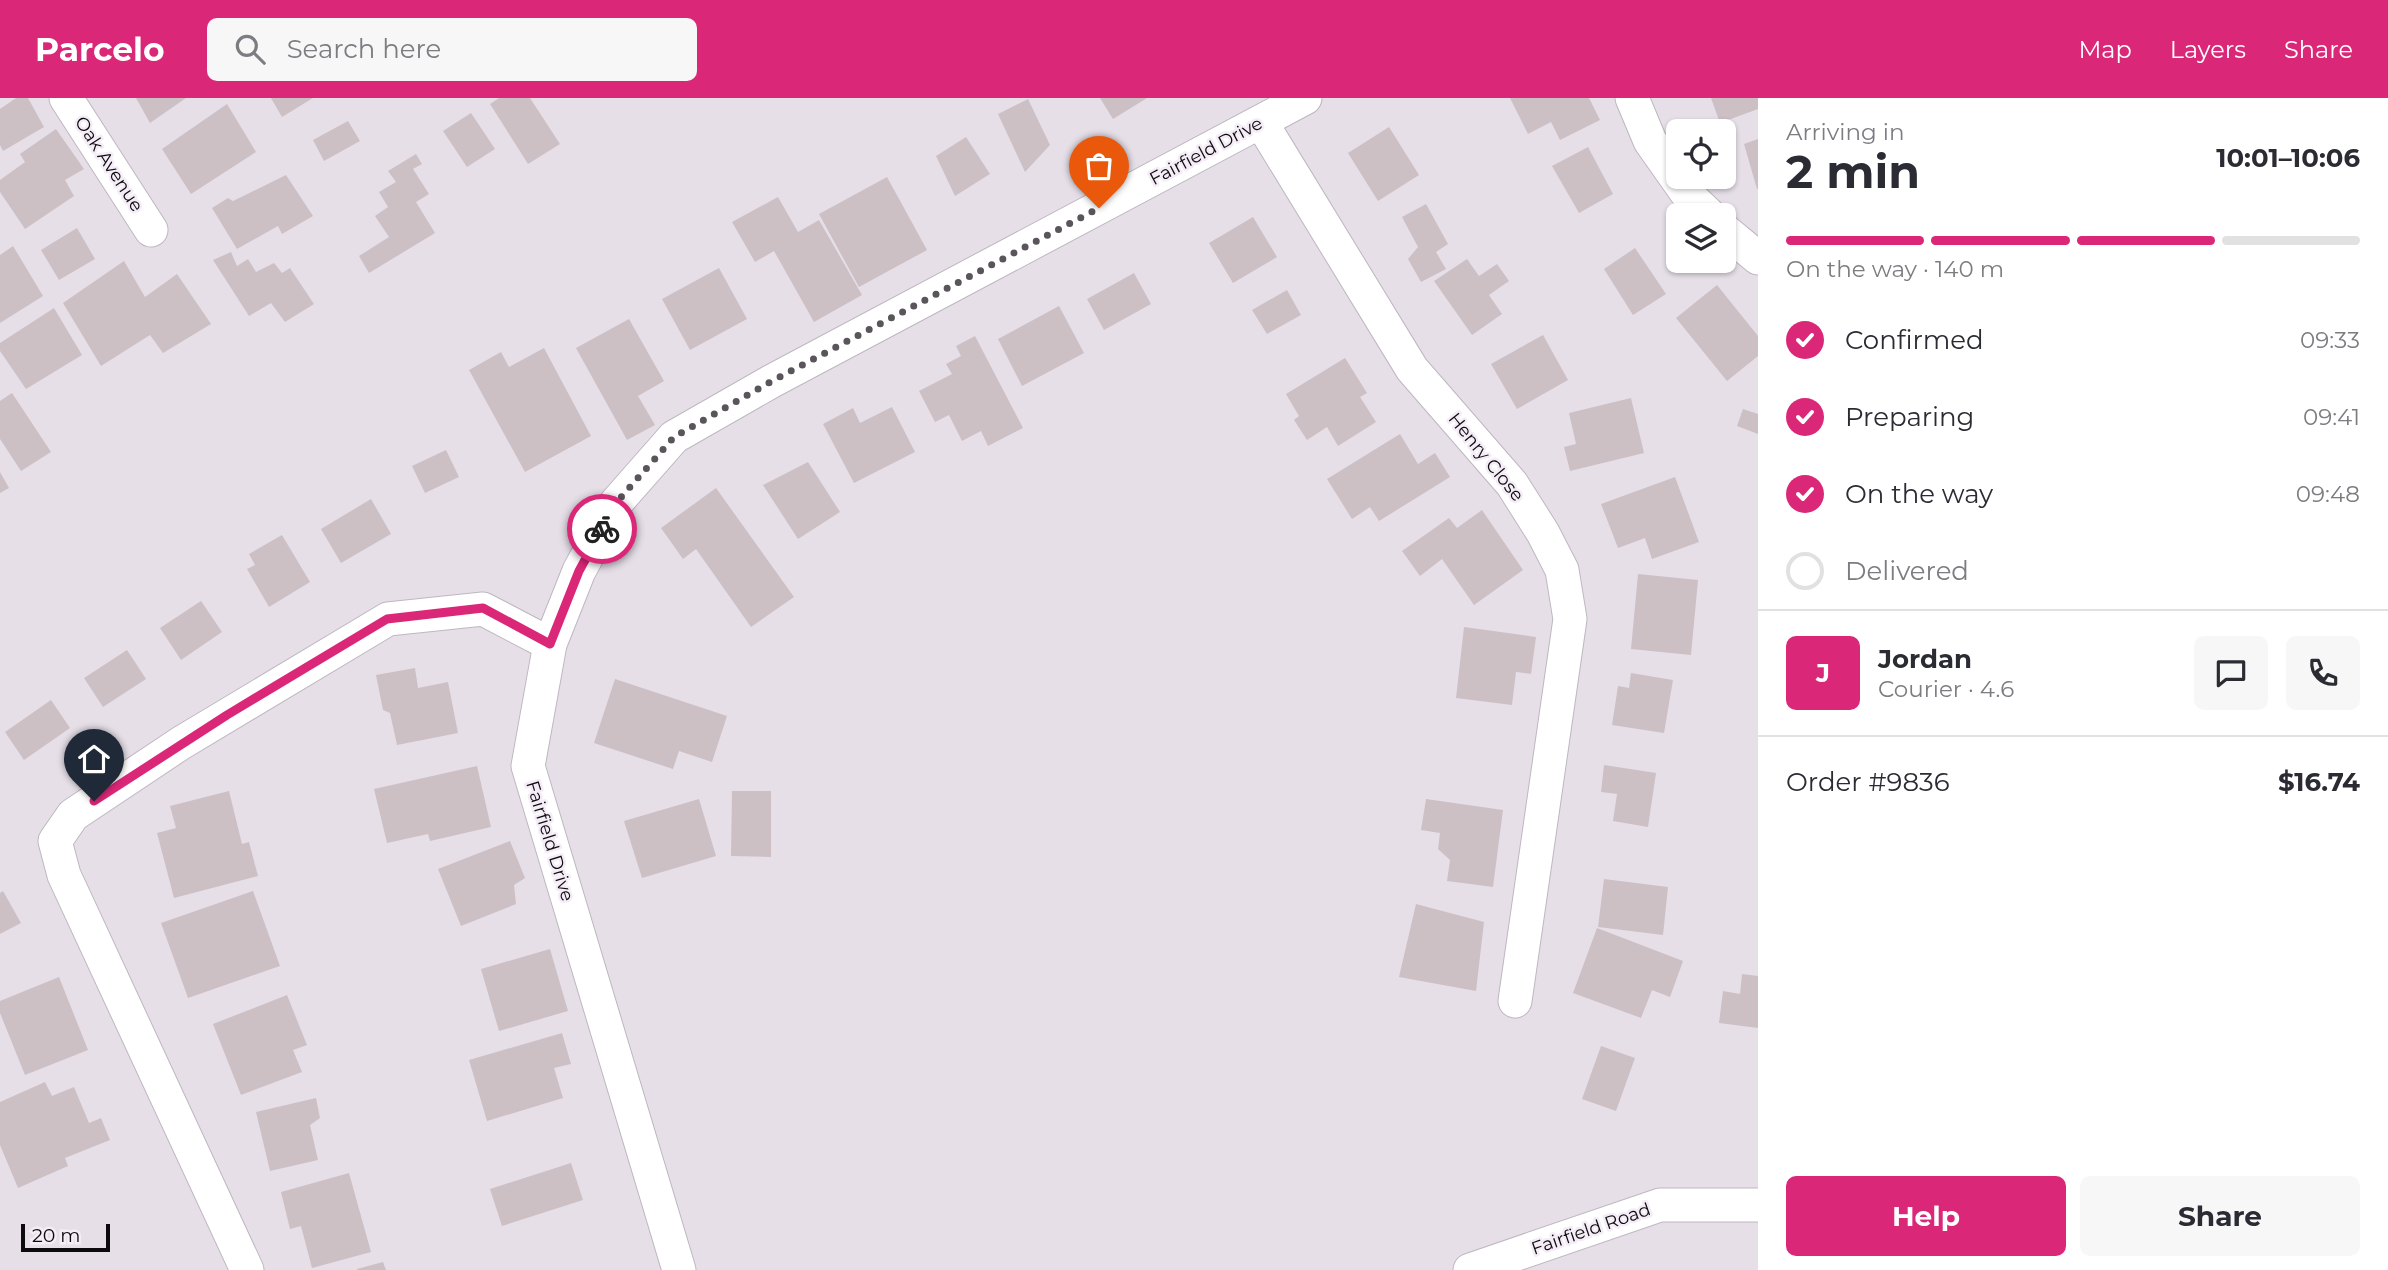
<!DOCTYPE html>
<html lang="en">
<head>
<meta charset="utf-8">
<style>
	:root { --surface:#fff; --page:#f7f7f7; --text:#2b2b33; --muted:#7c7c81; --line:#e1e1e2; --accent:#db2777 }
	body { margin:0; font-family:Montserrat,sans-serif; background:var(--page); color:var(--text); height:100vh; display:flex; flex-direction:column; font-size:26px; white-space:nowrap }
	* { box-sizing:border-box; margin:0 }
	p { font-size:23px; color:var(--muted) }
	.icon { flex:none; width:38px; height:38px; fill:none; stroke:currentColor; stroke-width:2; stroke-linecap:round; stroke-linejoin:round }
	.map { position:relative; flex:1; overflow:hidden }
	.panel { display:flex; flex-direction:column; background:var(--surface); width:630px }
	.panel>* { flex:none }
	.fabs { position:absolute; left:1666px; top:21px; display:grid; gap:14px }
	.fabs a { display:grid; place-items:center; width:70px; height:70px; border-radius:10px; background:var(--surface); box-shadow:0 2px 5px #0004; font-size:35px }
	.scale { position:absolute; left:21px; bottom:18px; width:89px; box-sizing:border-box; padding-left:7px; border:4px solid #0d0a0d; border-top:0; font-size:19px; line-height:24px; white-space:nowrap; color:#0d0a0d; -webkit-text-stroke:5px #f4ecf6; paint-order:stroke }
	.pin { position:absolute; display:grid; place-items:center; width:60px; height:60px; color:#fff; margin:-72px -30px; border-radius:50% 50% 50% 0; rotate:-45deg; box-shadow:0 0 7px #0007 }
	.pin .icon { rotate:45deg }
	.courier { position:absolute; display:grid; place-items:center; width:70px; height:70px; margin:-35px; border:5px solid #db2777; border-radius:50%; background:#fff; color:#222; box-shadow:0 2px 9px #0007 }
	.headline em { font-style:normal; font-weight:700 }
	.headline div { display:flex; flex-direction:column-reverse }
	.headline { display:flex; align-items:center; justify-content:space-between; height:119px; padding:0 28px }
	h1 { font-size:46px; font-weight:700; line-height:52px }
	.bar { display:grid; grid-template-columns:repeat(4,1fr); gap:10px 7px; align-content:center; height:84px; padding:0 28px }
	.bar i { height:9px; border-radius:5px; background:var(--line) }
	.bar .current { background:var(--accent) }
	.bar p { grid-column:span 4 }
	.line { display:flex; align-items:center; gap:18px; padding:0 28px; border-top:2px solid var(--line) }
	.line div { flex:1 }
	.round { display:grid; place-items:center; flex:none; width:74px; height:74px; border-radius:10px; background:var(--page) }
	ol { padding:0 28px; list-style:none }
	li { display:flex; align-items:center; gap:21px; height:77px }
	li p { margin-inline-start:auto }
	li .icon { padding:7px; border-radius:50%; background:var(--accent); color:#fff; stroke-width:4 }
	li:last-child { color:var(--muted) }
	li i { width:38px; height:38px; border:4px solid var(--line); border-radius:50% }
	.action { display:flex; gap:14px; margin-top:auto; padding:14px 28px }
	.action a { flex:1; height:80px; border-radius:10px; background:var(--accent); color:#fff; font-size:28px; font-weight:700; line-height:80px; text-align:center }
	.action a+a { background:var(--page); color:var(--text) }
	header { display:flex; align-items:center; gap:42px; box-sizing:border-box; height:98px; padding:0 35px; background:var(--accent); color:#fff }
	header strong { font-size:33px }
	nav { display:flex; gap:38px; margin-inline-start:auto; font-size:24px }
	.search { width:490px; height:63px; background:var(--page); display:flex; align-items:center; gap:18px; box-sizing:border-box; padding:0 24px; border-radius:10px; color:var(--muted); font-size:26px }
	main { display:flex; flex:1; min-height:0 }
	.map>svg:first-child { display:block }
	.building { fill:#ccc0c4 }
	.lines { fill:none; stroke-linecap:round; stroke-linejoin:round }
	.minor-casing { stroke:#beb7c0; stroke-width:35 }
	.minor { stroke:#fff; stroke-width:33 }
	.done { stroke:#59555a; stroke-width:7; stroke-dasharray:0 12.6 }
	.route { stroke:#db2777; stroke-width:9 }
	.labels { text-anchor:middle; stroke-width:5; stroke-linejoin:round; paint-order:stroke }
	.street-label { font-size:18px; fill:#0d0a0d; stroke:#f4ecf6 }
</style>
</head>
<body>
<header>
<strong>Parcelo</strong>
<div class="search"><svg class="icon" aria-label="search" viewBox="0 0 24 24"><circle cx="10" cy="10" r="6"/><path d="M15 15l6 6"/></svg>Search here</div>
<nav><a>Map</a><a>Layers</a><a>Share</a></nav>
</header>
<main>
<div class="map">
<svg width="1758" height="1172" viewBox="0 0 1758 1172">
	<rect width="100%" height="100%" fill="#e6dfe8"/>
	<!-- building -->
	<g class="building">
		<path d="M16,0H28L44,29L3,53L0,47V11Z"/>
		<path d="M136,0H186L150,25Z"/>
		<path d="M271,0H313L282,19Z"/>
		<path d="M499,0H530L560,46L528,66L490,6Z"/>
		<path d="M1100,0H1147L1113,21Z"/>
		<path d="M1510,0H1589L1600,22L1560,42L1551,24L1528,36Z"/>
		<path d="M1711,0H1758V11L1720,25Z"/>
		<path d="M1028,1L1050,47L1025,74L998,16Z"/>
		<path d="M227,6L256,54L191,96L162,51Z"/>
		<path d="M471,15L495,51L467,69L443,33Z"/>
		<path d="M348,23L360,43L324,63L313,42Z"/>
		<path d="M1389,29L1419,77L1378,103L1348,55Z"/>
		<path d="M56,31L84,71L65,82L74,98L25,131L0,94V82L25,64L20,56Z"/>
		<path d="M966,39L990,76L955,98L936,58Z"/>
		<path d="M1758,41V91H1757L1744,46Z"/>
		<path d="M1588,49L1613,96L1579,115L1552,68Z"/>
		<path d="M416,56L422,66L413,71L429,96L416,104L435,135L369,175L359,158L389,139L375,118L388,109L379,94L396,84L388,73Z"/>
		<path d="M286,77L313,118L282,136L278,128L237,151L212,110L228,100L233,103Z"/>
		<path d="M887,79L927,152L859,189L819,116Z"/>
		<path d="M778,99L798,134L819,122L862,197L814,224L774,153L755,164L732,124Z"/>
		<path d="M1426,106L1448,146L1436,154L1446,171L1421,184L1408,161L1418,149L1402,119Z"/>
		<path d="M1253,119L1277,159L1233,185L1209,145Z"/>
		<path d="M77,130L95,161L59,182L41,152Z"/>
		<path d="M13,148L43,198L0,225V157Z"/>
		<path d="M1635,150L1666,196L1633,217L1604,171Z"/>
		<path d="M231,154L237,168L248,161L256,174L274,165L282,175L290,170L314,206L285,224L271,205L249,218L213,162Z"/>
		<path d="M1467,161L1479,178L1497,166L1509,183L1489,197L1502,216L1472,237L1434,183Z"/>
		<path d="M124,163L145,199L177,176L211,226L163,255L150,237L101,268L63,205Z"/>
		<path d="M719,170L747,221L690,252L662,201Z"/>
		<path d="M1134,175L1151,206L1104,232L1087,201Z"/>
		<path d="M1717,187L1758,238V258L1727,283L1676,220Z"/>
		<path d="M1287,192L1301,217L1267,236L1252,212Z"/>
		<path d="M1059,208L1084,255L1022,288L998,241Z"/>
		<path d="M54,210L82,257L26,291L0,253V245Z"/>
		<path d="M629,221L664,283L638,298L655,327L627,342L576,250Z"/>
		<path d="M1543,237L1568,282L1517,311L1491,266Z"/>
		<path d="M975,238L1023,330L988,348L981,333L962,343L949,317L935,324L919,293L952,276L946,266L961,258L956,248Z"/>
		<path d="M544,250L591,338L525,374L469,272L501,254L509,269Z"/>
		<path d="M1345,260L1367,295L1360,299L1376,324L1338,348L1327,329L1307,342L1294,322L1299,318L1286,296Z"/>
		<path d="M12,295L51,354L21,373L0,341V303Z"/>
		<path d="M1631,300L1644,355L1570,373L1564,349L1576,346L1569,315Z"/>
		<path d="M892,309L915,354L854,385L823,326L853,310L860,325Z"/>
		<path d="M1743,311L1758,316V336L1737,328Z"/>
		<path d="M1400,336L1418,366L1435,355L1450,379L1379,423L1370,409L1352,421L1327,381Z"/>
		<path d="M446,352L459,379L425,395L412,368Z"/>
		<path d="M808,364L840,414L798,441L763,387Z"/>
		<path d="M0,374L9,390L0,395Z"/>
		<path d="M1675,379L1699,444L1652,461L1645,440L1618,450L1601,406Z"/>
		<path d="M716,390L794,499L751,529L696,451L683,461L661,430Z"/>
		<path d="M371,401L391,436L341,465L321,431Z"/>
		<path d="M1482,412L1523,472L1474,507L1442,461L1420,478L1402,453L1449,420L1457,430Z"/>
		<path d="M282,437L310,484L269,509L247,471L255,467L249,456Z"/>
		<path d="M1638,476L1698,482L1691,557L1631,551Z"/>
		<path d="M201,503L222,534L181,562L160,530Z"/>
		<path d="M1464,529L1536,539L1531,576L1516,574L1512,607L1456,600Z"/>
		<path d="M127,552L146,581L103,609L84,580Z"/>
		<path d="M415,570L418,590L448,584L458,635L397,647L390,615L383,612L376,577Z"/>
		<path d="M1631,575L1673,582L1664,635L1612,627L1618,588L1629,590Z"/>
		<path d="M615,581L727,618L712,664L679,653L673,671L594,645Z"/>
		<path d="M51,602L70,630L24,662L5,634Z"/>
		<path d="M1604,667L1656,675L1648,729L1613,723L1617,696L1601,694Z"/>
		<path d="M477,668L491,729L430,743L428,736L387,745L374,691Z"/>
		<path d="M229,693L242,746L249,744L258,778L174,800L157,735L176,730L170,708Z"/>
		<path d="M732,693H771V759L731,758Z"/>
		<path d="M699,701L716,758L642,780L624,723Z"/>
		<path d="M1426,701L1503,712L1493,789L1447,783L1450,762L1438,751L1440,735L1421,732Z"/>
		<path d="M510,743L525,780L514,787L516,806L461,828L438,771Z"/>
		<path d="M1604,781L1668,789L1663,837L1598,829Z"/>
		<path d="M3,793L21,825L0,836V795Z"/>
		<path d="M253,793L280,868L188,900L161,825Z"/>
		<path d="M1416,806L1484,824L1476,893L1399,879Z"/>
		<path d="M1597,830L1683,863L1670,899L1652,892L1641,920L1573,895Z"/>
		<path d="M550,851L568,913L499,933L481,871Z"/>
		<path d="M1742,876L1758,878V930L1719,925L1723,893L1740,896Z"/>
		<path d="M59,879L88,952L25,977L0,915V903Z"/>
		<path d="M287,897L307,947L293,952L302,974L241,997L213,926Z"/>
		<path d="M562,935L571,966L554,970L563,1000L487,1023L469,962Z"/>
		<path d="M1601,948L1635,960L1616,1013L1582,1001Z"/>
		<path d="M45,984L52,998L74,989L89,1025L101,1020L110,1042L65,1060L68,1068L18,1090L0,1047V1004Z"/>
		<path d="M316,1000L320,1020L310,1027L318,1062L270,1073L256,1014Z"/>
		<path d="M571,1065L583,1102L502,1128L490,1091Z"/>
		<path d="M349,1075L371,1154L312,1170L301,1128L290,1131L281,1094Z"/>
		<path d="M383,1164L386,1172H357V1171Z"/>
	</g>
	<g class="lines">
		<defs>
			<g id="minor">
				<path d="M66,0L151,132"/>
				<path d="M1632,0L1650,43L1688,97L1709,117"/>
				<path d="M1261,24L1412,271L1512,386L1543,435L1562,472L1570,521L1515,903"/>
				<path d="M1724,132L1758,160"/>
				<path d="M247,1172L64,777L55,743L73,717L181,645L388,521L483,511L550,546"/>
				<path d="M679,1172L528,668L550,546L579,473L616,405L674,339L772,283L1305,0"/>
				<path d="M1470,1172L1660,1107H1758"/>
			</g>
		</defs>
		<!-- minor casing -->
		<use href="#minor" class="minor-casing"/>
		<!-- minor -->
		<use href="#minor" class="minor"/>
	</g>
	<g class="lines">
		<!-- done -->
		<path class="done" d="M602,431L616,405L674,339L772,283L1099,110"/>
		<!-- route -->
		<path class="route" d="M94,703L227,617L387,521L483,510L550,546L579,473L602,431"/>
	</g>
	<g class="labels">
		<!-- street labels -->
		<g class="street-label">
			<text transform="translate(1206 53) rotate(-28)" y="6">Fairfield Drive</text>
			<text transform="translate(109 66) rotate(57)" y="6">Oak Avenue</text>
			<text transform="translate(1486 359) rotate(51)" y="6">Henry Close</text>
			<text transform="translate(550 743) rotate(73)" y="6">Fairfield Drive</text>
			<text transform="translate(1591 1131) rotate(-19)" y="6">Fairfield Road</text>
		</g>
	</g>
</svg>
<div class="fabs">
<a><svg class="icon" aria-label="locate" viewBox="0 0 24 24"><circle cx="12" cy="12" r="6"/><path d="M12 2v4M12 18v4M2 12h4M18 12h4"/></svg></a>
<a><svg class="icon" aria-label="layers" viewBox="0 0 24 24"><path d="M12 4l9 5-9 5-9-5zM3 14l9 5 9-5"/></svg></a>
</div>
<div class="scale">20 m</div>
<div class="pin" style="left:1099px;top:110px;background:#ea580c"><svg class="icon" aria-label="bag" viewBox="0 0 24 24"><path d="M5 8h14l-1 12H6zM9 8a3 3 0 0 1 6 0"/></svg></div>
<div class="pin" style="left:94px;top:703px;background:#1f2937"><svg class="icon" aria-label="home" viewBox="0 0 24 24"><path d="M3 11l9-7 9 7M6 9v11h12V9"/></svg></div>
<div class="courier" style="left:602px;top:431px"><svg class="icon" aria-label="bike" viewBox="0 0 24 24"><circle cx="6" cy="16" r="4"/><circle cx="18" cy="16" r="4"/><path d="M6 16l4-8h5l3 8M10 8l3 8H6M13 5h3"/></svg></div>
</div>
<section class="panel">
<div class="headline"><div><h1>2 min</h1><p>Arriving in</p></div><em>10:01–10:06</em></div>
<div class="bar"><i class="current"></i><i class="current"></i><i class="current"></i><i></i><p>On the way · 140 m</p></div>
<ol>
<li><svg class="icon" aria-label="check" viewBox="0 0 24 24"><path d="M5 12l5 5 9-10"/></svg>Confirmed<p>09:33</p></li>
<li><svg class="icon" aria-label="check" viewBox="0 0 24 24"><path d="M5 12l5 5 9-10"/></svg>Preparing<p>09:41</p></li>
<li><svg class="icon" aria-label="check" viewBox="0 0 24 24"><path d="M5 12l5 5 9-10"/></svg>On the way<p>09:48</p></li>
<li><i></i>Delivered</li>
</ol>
<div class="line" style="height:126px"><b class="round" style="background:var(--accent);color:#fff">J</b><div><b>Jordan</b><p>Courier · 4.6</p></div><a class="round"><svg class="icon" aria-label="chat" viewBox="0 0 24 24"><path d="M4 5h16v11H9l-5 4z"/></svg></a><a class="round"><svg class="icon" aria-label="phone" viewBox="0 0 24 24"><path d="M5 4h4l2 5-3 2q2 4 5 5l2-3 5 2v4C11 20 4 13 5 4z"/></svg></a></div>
<div class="line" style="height:91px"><div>Order #9836</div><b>$16.74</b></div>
<div class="action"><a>Help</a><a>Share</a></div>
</section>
</main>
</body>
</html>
